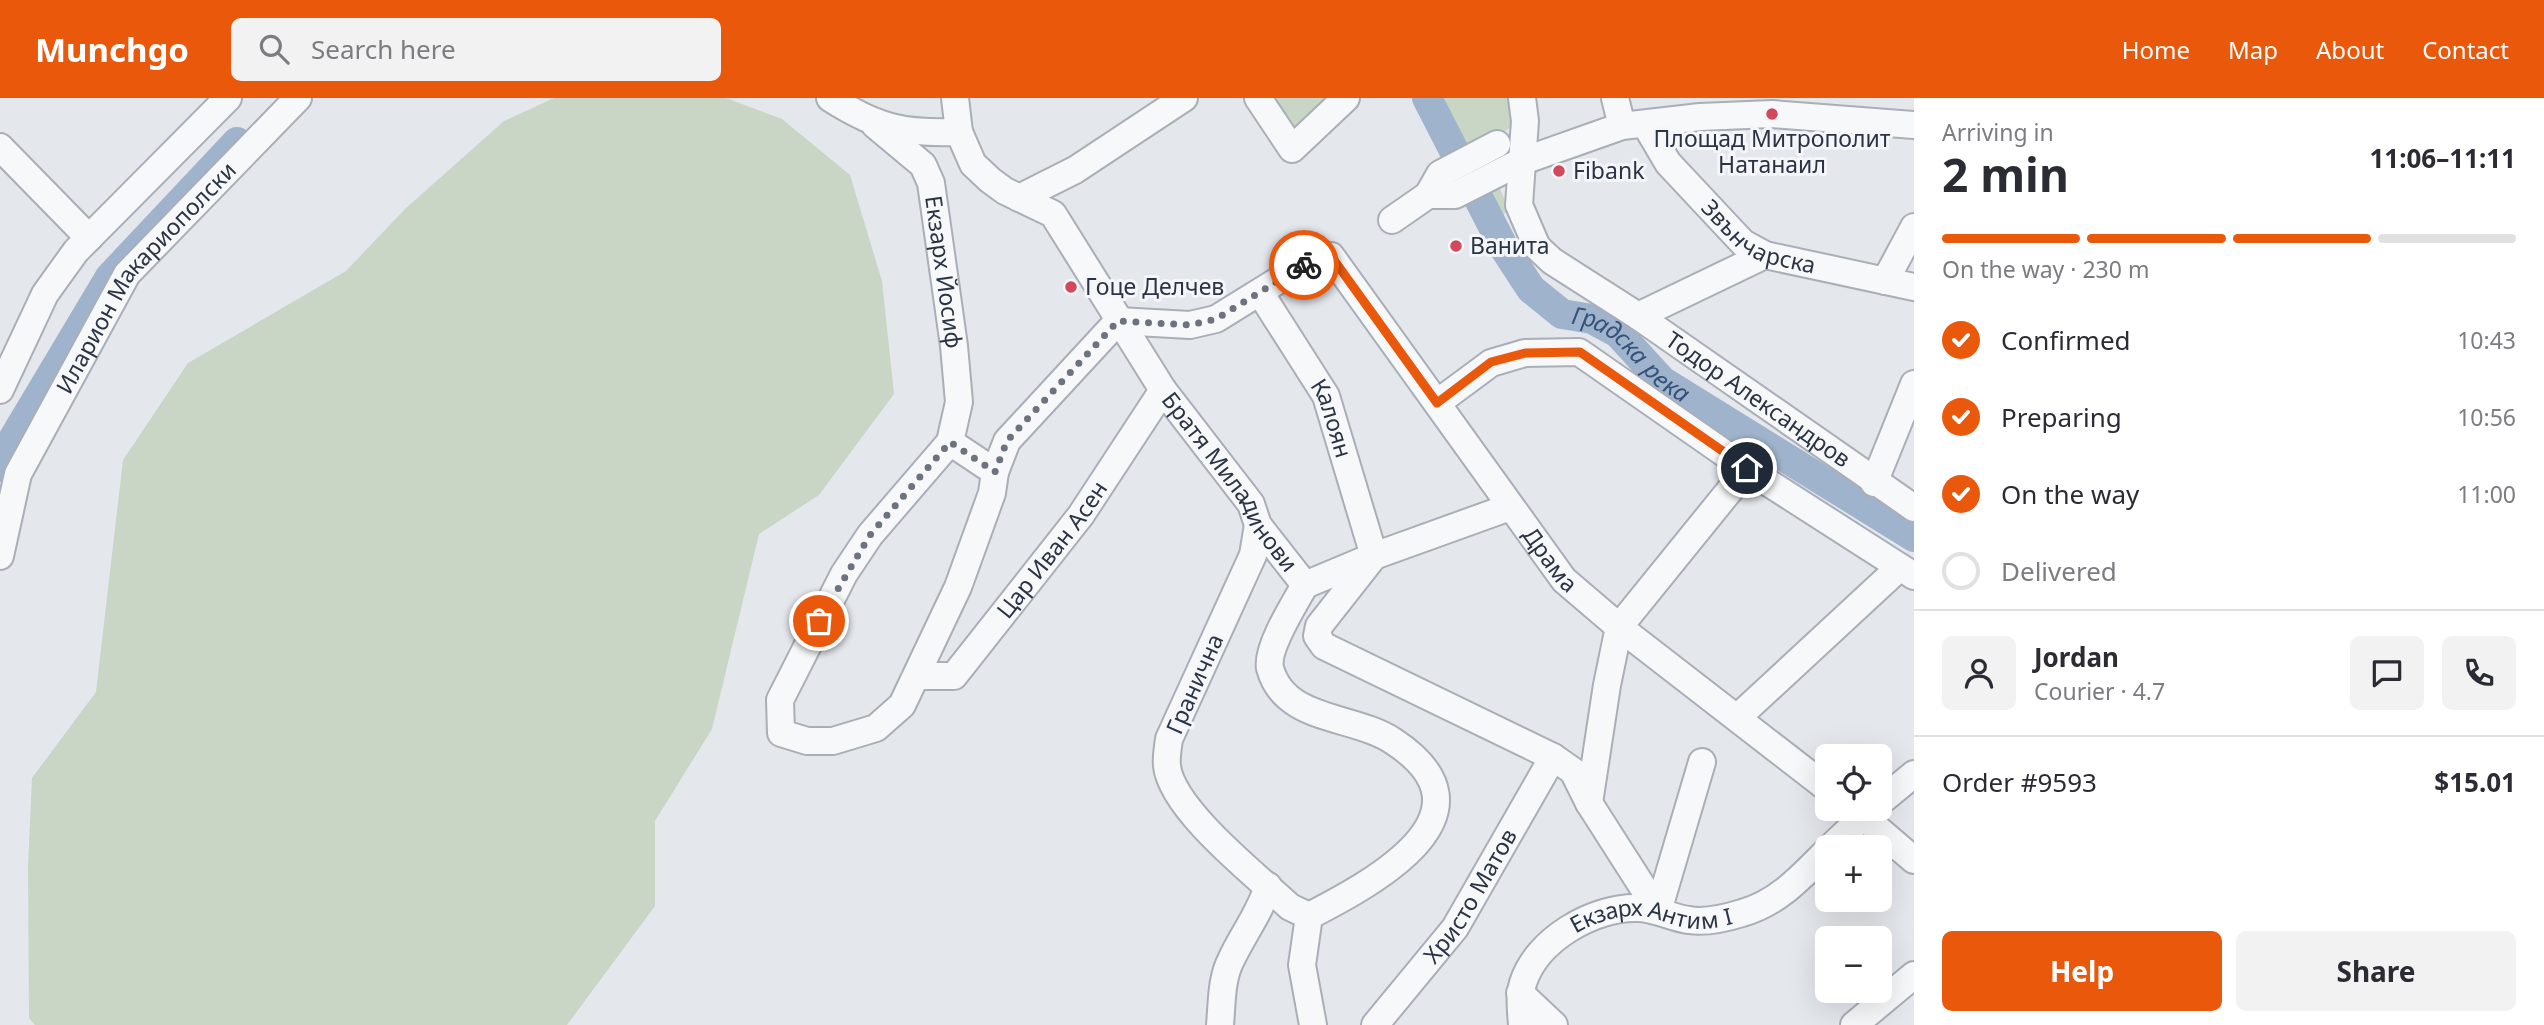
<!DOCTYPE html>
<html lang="en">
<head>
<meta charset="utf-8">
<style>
	:root { --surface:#fff; --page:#f2f2f3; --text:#2b2b33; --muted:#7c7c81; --line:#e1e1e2; --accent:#ea580c }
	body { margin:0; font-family:"Noto Sans",sans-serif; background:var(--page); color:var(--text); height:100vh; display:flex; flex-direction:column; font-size:26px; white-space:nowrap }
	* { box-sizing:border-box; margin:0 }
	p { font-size:23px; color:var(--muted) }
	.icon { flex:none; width:38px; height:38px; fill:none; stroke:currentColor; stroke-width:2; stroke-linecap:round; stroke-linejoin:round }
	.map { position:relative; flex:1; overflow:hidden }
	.drawer { display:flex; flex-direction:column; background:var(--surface); width:630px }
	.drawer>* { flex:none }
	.tools { position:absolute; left:1815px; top:646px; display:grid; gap:14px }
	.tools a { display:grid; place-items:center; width:77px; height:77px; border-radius:10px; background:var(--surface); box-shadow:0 7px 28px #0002; font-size:35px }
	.pin { position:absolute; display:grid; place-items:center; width:60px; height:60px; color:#fff; margin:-30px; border:4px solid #fff; border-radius:50%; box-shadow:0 2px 7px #0007 }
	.courier { position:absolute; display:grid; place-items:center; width:70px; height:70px; margin:-35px; border:5px solid #ea580c; border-radius:50%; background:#fff; color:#222; box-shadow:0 2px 9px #0007 }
	.head em { font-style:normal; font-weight:700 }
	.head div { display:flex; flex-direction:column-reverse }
	.head { display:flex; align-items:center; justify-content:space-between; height:119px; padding:0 28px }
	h1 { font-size:46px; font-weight:700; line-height:52px }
	.bar { display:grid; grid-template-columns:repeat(4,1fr); gap:10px 7px; align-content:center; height:84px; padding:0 28px }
	.bar i { height:9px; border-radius:5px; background:var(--line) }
	.bar .current { background:var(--accent) }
	.bar p { grid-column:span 4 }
	.line { display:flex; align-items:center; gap:18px; padding:0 28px; border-top:2px solid var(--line) }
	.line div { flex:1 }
	.round { display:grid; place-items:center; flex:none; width:74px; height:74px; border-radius:10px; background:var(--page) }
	ol { padding:0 28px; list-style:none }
	li { display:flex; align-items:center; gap:21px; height:77px }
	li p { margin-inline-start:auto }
	li .icon { padding:7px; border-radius:50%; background:var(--accent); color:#fff; stroke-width:4 }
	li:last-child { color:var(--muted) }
	li i { width:38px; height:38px; border:4px solid var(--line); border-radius:50% }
	.cta { display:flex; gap:14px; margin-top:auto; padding:14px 28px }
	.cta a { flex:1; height:80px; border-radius:10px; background:var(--accent); color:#fff; font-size:28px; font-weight:700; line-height:80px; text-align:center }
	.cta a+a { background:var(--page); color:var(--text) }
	header { display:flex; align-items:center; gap:42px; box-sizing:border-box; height:98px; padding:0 35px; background:var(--accent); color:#fff }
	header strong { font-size:33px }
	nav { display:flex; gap:38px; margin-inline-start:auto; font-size:24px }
	.search { width:490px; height:63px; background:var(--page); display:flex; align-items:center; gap:18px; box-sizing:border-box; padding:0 24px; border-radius:10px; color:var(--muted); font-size:26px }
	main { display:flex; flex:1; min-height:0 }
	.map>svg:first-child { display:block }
	.green { fill:#c9d6c5 }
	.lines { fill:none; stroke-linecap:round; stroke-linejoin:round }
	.river { stroke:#9fb4cc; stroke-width:30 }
	.minor-casing { stroke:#a9aeb7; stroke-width:30 }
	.minor { stroke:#f7f8fa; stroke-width:26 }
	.done { stroke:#6c737f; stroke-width:7; stroke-dasharray:0 12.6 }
	.route { stroke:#ea580c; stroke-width:9 }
	.poi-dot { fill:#d1495b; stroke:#f4f6f9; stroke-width:2.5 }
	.labels { text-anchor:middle; stroke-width:6; stroke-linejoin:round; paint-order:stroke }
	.poi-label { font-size:23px; fill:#2b3445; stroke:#f4f6f9; text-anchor:start }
	.street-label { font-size:23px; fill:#2b3445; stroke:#f4f6f9 }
	.water-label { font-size:24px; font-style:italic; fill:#34527a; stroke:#f4f6f9 }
</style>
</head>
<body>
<header>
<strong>Munchgo</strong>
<div class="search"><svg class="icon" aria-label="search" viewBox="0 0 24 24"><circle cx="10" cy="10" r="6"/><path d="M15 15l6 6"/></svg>Search here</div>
<nav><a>Home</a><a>Map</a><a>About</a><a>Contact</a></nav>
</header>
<main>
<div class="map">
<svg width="1914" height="927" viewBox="0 0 1914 927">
	<rect width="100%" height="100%" fill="#e4e7ec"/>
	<!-- green -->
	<g class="green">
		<path d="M554,0H726L782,21L850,77L882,183L894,296L819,397L759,436L712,631L655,723V808L567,927H35L29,920L28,769L32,680L96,594L123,362L188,265L346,173L405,111L504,23Z"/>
		<path d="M1248,0H1346L1292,51Z"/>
		<path d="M1415,0H1511L1514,27L1492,42L1484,53L1509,112L1484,132L1448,56Z"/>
	</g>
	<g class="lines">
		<!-- river -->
		<g class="river">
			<path id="s1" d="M1427,0L1503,148L1531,191L1562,216L1592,221L1618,235L1662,283L1914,439"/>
			<path d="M0,369L3,358L110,179L237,44"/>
		</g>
		<defs>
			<g id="minor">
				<path id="s2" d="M830,0C877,30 903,36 959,34L973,66L990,82L1005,93L1053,116L1163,292L1251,406L1258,427L1305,487L1374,458L1319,528L1317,538L1324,548L1553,659L1573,673L1589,705L1658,813"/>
				<path d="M955,0L959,34"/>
				<path d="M1258,0L1292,51L1346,0"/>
				<path id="s3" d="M1522,0L1525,23L1519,107L1537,149L1552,163L1638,218L1914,410"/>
				<path d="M1615,0L1622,28"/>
				<path id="s4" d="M1645,26L1668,65L1743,145L1765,157L1914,189"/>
				<path id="s5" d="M875,27L923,67L931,85L954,248L959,304L950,344L995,374"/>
				<path d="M0,49L89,140"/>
				<path d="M1428,97H1455L1520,64L1622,28L1700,19L1772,16L1914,27"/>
				<path d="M1019,100L1075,72L1184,0"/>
				<path d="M1392,122L1428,97L1440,76L1497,46"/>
				<path d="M1885,183L1914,129"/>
				<path id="s6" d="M1261,196L1326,298L1374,458L1510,409"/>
				<path d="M1638,218L1765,157"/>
				<path id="s7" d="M1118,223L1190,227L1216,221L1316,159L1331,158L1564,482L1619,529L1827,690"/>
				<path d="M0,292L45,196L76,153L228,0"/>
				<path d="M1437,305L1491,265L1525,255L1579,254L1747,371L1914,478"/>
				<path d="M950,344L870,437L844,476L780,602L781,635L807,643H833L876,630L902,607L958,489L992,395L995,374L1007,343L1118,223"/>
				<path d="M1874,385L1914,286"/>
				<path d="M1258,427L1253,457L1169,641C1168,649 1166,659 1167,668C1172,712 1257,778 1290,809L1309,818"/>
				<path id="s8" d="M0,458L18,376L127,176L298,0"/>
				<path d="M1305,487C1295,505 1266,550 1270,570C1284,624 1354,617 1393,643C1503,715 1375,784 1309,818L1302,867L1313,927"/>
				<path id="s9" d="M918,578H954L1081,417L1163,292"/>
				<path d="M1738,619L1900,469"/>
				<path d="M1880,704L1914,676"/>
				<path d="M1589,705L1607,587L1619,529L1747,371"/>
				<path d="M1853,710L1914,762"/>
				<path d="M1831,749L1872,710"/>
				<path d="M1658,813L1702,664"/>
				<path d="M1520,895L1554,927"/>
				<path d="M1220,927C1222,906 1221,881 1231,862C1243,836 1260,815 1268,788"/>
				<path id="s10" d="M1375,927L1455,830L1553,659"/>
				<path id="s11" d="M1522,927C1521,913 1519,898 1523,885C1537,841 1594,809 1637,810C1656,810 1672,820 1689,822C1706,825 1726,820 1742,815C1778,805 1801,779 1827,753"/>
				<path d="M1854,927L1914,877"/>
			</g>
		</defs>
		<!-- minor casing -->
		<use href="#minor" class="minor-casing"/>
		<!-- minor -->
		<use href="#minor" class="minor"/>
	</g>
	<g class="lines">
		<!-- done -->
		<path class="done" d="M819,523L870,437L950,344L995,374L1007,343L1118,223L1190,227L1216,221L1304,167"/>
		<!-- route -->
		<path class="route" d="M1304,167L1316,159L1331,158L1437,305L1491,264L1525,255L1580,254L1747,370"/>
	</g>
	<!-- markers -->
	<g class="poi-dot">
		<circle cx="1772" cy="16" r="7"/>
		<circle cx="1559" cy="73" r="7"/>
		<circle cx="1456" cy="148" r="7"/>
		<circle cx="1071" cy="189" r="7"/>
	</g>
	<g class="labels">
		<!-- poi labels -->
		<g class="poi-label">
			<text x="1772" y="49" text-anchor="middle">Площад Митрополит<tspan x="1772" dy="26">Натанаил</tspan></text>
			<text x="1573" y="81">Fibank</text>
			<text x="1470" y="156">Ванита</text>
			<text x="1085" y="197">Гоце Делчев</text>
		</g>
		<!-- street labels -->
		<g class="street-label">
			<text dy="8" stroke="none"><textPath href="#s4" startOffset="166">Звънчарска</textPath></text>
			<text dy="8" stroke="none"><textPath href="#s5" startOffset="172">Екзарх Йосиф</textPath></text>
			<text dy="8" stroke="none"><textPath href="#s8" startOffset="320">Иларион Макариополски</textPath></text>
			<text dy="8" stroke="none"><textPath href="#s3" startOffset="422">Тодор Александров</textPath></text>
			<text dy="8" stroke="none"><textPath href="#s6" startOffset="144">Калоян</textPath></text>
			<text dy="8" stroke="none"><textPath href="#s2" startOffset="588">Братя Миладинови</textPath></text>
			<text dy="8" stroke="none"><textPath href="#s9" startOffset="196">Цар Иван Асен</textPath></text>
			<text dy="8" stroke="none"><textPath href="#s7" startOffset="606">Драма</textPath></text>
			<text transform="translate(1195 586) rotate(-66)" y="8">Гранична</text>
			<text dy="8" stroke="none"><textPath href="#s10" startOffset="161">Христо Матов</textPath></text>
			<text dy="8" stroke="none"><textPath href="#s11" startOffset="201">Екзарх Антим I</textPath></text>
		</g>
		<!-- water labels -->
		<g class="water-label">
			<text dy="8" stroke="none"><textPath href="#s1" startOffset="340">Градска река</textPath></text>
		</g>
	</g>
</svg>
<div class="tools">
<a><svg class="icon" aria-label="locate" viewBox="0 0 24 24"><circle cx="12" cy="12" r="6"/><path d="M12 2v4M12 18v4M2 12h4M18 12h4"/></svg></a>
<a>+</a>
<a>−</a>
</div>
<div class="pin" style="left:819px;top:523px;background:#ea580c"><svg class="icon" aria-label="bag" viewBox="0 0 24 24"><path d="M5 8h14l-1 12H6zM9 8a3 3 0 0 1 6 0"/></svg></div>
<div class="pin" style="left:1747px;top:370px;background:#1f2937"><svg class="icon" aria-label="home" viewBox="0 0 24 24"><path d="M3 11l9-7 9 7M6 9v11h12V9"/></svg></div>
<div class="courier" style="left:1304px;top:167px"><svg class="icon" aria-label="bike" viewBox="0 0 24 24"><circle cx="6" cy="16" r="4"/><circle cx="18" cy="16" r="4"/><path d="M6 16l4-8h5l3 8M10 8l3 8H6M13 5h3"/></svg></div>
</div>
<section class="drawer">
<div class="head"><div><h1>2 min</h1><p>Arriving in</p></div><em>11:06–11:11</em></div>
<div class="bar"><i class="current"></i><i class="current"></i><i class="current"></i><i></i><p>On the way · 230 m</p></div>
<ol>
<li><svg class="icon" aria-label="check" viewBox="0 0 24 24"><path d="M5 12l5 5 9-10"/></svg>Confirmed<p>10:43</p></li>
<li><svg class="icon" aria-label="check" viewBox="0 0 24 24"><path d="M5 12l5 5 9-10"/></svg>Preparing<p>10:56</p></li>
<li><svg class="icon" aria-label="check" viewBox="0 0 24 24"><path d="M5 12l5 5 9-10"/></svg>On the way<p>11:00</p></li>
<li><i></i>Delivered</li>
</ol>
<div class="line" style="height:126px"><a class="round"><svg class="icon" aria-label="person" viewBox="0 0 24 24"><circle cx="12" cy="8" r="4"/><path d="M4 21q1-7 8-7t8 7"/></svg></a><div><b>Jordan</b><p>Courier · 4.7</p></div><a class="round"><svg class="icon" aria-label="chat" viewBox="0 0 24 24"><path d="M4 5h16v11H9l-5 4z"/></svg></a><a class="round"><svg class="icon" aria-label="phone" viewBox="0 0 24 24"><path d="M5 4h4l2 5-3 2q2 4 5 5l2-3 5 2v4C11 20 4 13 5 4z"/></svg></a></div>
<div class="line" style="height:91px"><div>Order #9593</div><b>$15.01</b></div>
<div class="cta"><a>Help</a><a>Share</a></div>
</section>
</main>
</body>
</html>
